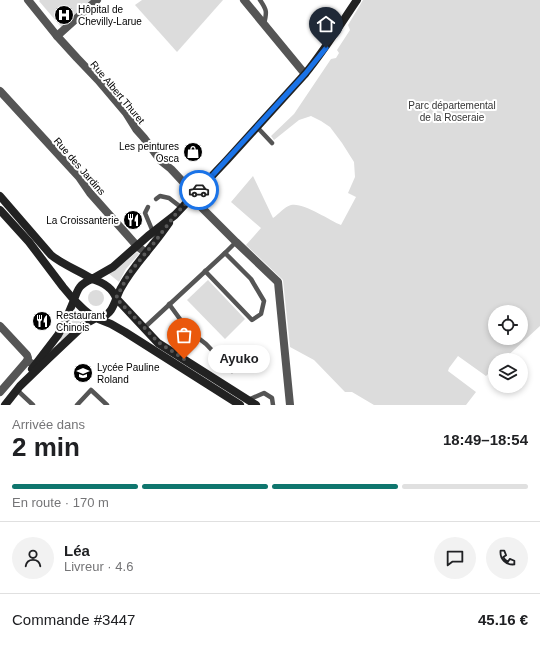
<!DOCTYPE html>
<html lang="fr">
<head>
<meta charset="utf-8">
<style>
	:root { --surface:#fff; --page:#f2f2f2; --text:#202124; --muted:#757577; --line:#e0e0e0; --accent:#0f766e }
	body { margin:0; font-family:Arial,sans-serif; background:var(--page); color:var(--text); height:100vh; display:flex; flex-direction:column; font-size:15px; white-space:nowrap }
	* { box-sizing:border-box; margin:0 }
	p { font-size:13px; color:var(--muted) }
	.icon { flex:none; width:22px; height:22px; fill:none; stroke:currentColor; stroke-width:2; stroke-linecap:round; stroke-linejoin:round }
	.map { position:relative; height:405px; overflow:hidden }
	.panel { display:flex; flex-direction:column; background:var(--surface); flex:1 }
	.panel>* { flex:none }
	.fabs { position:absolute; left:488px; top:305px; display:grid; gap:8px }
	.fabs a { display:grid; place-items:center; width:40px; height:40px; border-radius:50%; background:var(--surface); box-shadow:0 2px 6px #0003; font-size:20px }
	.pin { position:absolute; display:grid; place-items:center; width:34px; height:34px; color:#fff; margin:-41px -17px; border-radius:50% 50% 50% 0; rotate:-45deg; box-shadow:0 0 4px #0007 }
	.pin .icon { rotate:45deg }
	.courier { position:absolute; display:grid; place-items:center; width:40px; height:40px; margin:-20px; border:3px solid #1a73e8; border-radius:50%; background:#fff; color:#222; box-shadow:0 1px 5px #0007 }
	.bubble { position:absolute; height:28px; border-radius:14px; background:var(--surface); box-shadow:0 2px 6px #0003; font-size:13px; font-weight:700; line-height:28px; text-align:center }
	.head em { font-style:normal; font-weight:700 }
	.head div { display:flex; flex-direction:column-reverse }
	.head { display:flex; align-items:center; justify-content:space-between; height:68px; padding:0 12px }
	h1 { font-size:26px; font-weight:700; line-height:30px }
	.bar { display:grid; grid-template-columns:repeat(4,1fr); gap:6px 4px; align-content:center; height:48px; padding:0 12px }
	.bar i { height:5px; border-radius:3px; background:var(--line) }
	.bar .selected { background:var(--accent) }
	.bar p { grid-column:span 4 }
	.line { display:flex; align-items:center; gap:10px; padding:0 12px; border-top:1px solid var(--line) }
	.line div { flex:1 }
	.round { display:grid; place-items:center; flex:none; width:42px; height:42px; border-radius:21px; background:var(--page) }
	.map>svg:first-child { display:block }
	.green { fill:#dcdcdc; fill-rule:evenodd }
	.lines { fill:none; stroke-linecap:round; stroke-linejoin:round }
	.lane { stroke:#555; stroke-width:4.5 }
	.street { stroke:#555; stroke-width:8 }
	.secondary { stroke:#222; stroke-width:8 }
	.done { stroke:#595959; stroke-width:4; stroke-dasharray:0 7.2 }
	.route { stroke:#1a73e8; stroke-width:5 }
	.labels { text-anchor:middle; stroke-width:4; stroke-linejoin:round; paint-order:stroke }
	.poi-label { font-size:10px; fill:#000; stroke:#fff; text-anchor:start }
	.street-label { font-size:10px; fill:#000; stroke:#fff }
	.park-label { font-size:10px; fill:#333; stroke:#fff }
</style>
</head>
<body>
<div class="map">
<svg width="540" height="405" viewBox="0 0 540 405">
	<rect width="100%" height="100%" fill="#fff"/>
	<!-- green -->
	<g class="green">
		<path d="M40,0H93L62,28L39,1Z"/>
		<path d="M142,0H223L177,52L135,5Z"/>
		<path d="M363,0H540V326L503,360H495V367L486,376L458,356L449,368L448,371L476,392L466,405H374L352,392H345L314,360L290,347L283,280L246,245L261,228L231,202L253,176L273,218C279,214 284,207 291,205C303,202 329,220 341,225L356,197L348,193L355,177L354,162L342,143L330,127L321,121L311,116L299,120L274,140L271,136L294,114L331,59L336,58L339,53L337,50L350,30L348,25ZM495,312H521V338H495Z"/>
		<path d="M137,252L139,254L126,269L119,282L108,273L121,265Z"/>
		<path d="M208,280L245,319L225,339L187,300Z"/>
		<circle cx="96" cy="298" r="8"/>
		<path d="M72,313L81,323L62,341H61L60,339L69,324Z"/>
	</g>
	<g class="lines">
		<!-- lane -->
		<g class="lane">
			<path d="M260,0C267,10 267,12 264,24"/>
			<path d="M257,127L272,143"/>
			<path d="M156,199L160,196L169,198L182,208"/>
			<path d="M148,207L145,213L153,232"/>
			<path d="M205,271L252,320L261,314L264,301L251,279L225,253"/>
			<path d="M169,304L188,330L206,344L232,371"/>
			<path d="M144,328L225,253L236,242"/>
			<path d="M17,390L33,405"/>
			<path d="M248,400L264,393L272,398L273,405"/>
			<path d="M77,405L91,390L107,405"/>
		</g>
		<!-- street -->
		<g class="street">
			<path d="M28,0L57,36L77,58L98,80L126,113L136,129L144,138L161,161L171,169L185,184L196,202L236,242L278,282L290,405"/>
			<path d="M244,0L305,74"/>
			<path d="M57,36L97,0"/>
			<path d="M0,91L79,177L90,193L137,246L146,253"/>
			<path d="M0,326L27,355L28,358L27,361"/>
			<path d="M0,392L27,361L35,365"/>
		</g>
		<!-- secondary -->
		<g class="secondary">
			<path d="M0,196L51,255C63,265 78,270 92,279L113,267L148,236L175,215L227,160L305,74C324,51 340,25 357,0"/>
			<path d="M0,210L29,242L63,287L74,300L64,324L58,335L32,369"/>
			<path d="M169,223C164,230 159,237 154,243C142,258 130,271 121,288C115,298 114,314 101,317C90,319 81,306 74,300C78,288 80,284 92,279C102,282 112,287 116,298L158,343L256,405"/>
			<path d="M5,405L20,386L49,358L85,324L96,318L111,324L125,332L240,405"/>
		</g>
	</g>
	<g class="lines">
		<!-- done -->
		<path class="done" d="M184,359L158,342L116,298L130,272L154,243L175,215L199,190"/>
		<!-- route -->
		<path class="route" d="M199,190L305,74L326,48"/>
	</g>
	<!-- icons -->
	<defs>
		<symbol id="hospital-disc" viewBox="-11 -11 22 22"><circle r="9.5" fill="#000" stroke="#fff"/><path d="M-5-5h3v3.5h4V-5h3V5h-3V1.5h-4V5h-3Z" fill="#fff"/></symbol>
		<symbol id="shop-disc" viewBox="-11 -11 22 22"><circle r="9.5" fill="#000" stroke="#fff"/><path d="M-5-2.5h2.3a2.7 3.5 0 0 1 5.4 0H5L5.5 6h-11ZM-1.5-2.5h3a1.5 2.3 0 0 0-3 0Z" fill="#fff"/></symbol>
		<symbol id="restaurant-disc" viewBox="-11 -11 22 22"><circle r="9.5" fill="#000" stroke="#fff"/><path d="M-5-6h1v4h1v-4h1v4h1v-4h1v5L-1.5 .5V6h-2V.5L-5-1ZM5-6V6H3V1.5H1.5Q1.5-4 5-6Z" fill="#fff"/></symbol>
		<symbol id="school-disc" viewBox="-11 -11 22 22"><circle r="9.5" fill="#000" stroke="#fff"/><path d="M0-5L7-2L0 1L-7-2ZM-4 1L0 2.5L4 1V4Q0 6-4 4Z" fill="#fff"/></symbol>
	</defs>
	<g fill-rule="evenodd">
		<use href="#hospital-disc" x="53" y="4" width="22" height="22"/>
		<use href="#shop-disc" x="182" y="141" width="22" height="22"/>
		<use href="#restaurant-disc" x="122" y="209" width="22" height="22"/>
		<use href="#restaurant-disc" x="31" y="310" width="22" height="22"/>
		<use href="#school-disc" x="72" y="362" width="22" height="22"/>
	</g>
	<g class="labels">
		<!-- poi labels -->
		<g class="poi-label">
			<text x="78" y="13">Hôpital de<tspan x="78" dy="12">Chevilly-Larue</tspan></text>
			<text x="179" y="150" text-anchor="end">Les peintures<tspan x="179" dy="12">Osca</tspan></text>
			<text x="119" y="224" text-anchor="end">La Croissanterie</text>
			<text x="56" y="319">Restaurant<tspan x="56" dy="12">Chinois</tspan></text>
			<text x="97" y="371">Lycée Pauline<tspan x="97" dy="12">Roland</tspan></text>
		</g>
		<!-- street labels -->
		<g class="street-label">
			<text transform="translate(118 92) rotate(50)" y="4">Rue Albert Thuret</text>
			<text transform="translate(80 166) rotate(49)" y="4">Rue des Jardins</text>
		</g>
		<!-- park labels -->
		<g class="park-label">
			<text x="452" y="109">Parc départemental<tspan x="452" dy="12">de la Roseraie</tspan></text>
		</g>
	</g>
</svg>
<div class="fabs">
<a><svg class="icon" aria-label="locate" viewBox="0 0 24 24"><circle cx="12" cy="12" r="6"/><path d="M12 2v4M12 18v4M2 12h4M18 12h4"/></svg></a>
<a><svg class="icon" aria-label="layers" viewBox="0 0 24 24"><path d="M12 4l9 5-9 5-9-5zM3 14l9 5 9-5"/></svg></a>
</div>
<div class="pin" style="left:184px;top:359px;background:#ea580c"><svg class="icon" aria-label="bag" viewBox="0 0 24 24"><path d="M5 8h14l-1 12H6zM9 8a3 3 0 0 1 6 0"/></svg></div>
<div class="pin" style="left:326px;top:48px;background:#1f2937"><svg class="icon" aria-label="home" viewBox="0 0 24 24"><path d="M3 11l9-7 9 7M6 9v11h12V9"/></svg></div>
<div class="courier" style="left:199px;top:190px"><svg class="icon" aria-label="car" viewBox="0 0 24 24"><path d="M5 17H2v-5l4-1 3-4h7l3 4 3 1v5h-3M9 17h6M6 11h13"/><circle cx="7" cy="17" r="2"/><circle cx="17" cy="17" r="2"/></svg></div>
<div class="bubble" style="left:208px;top:345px;width:62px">Ayuko</div>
</div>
<section class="panel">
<div class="head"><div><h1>2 min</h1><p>Arrivée dans</p></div><em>18:49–18:54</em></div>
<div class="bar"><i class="selected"></i><i class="selected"></i><i class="selected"></i><i></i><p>En route · 170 m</p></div>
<div class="line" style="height:72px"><a class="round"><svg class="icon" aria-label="person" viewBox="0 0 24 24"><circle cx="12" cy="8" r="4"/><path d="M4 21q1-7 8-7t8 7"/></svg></a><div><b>Léa</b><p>Livreur · 4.6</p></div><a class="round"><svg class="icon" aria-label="chat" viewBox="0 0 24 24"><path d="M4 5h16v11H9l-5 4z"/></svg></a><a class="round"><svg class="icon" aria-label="phone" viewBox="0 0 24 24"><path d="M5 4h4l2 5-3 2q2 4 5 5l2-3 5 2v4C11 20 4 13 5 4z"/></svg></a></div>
<div class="line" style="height:52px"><div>Commande #3447</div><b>45.16 €</b></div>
</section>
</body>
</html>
